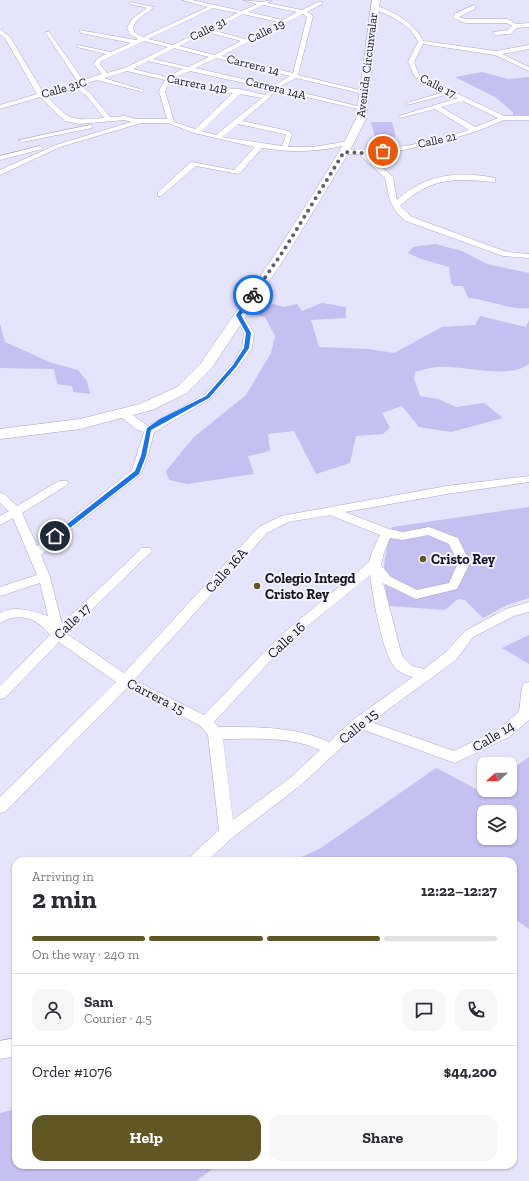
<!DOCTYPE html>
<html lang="en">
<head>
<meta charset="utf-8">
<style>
	:root { --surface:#fff; --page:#f7f7f7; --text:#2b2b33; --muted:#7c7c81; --line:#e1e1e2; --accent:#615724 }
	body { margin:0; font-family:"Zilla Slab",serif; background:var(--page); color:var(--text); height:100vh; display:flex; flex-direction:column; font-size:15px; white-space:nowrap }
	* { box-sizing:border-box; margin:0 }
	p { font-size:13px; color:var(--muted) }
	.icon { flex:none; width:22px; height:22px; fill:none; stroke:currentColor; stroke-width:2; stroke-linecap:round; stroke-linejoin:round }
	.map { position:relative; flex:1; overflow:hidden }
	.drawer { position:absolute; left:12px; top:857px; width:505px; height:312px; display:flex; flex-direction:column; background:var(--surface); border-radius:12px; box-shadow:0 1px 3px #0004 }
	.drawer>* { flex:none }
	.needle { width:26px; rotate:249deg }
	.controls { position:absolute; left:477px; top:757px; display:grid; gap:8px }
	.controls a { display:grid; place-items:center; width:40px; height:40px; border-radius:8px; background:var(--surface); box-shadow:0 1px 3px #0004; font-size:20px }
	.pin { position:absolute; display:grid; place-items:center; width:34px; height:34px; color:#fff; margin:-17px; border:2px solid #fff; border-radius:50%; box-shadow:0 1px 4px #0007 }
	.courier { position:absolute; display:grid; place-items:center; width:40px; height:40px; margin:-20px; border:3px solid #1a73e8; border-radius:50%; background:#fff; color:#222; box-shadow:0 1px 5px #0007 }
	.summary em { font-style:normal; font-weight:800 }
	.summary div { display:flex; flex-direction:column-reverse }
	.summary { display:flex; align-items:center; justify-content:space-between; height:68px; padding:0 20px }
	h1 { font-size:26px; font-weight:800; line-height:30px }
	.bar { display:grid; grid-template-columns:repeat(4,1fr); gap:6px 4px; align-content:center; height:48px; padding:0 20px }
	.bar i { height:5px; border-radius:3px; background:var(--line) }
	.bar .on { background:var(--accent) }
	.bar p { grid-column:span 4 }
	.line { display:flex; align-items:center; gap:10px; padding:0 20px; border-top:1px solid var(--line) }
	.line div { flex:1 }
	.round { display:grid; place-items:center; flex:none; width:42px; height:42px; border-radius:12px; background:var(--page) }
	.action { display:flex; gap:8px; margin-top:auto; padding:8px 20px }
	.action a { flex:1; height:46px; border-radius:12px; background:var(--accent); color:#fff; font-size:16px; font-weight:800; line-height:46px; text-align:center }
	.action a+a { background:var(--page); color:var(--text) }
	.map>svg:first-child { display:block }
	.green { fill:#c6bff1; fill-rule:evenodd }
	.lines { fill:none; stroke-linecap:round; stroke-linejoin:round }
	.minor-casing { stroke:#ada9c6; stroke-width:1 }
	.primary-casing { stroke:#ada9c6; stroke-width:1 }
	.minor { fill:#fff; fill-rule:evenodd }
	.primary { fill:#fff; fill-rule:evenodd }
	.route { fill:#1a73e8 }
	.done { stroke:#5f5e6d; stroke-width:4; stroke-dasharray:0 7.2 }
	.poi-dot { fill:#615724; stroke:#f3f2ff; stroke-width:1.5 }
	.labels { text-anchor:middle; stroke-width:4; stroke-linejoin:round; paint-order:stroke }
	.far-street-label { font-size:12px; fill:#171620; stroke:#f3f2ff }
	.poi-label { font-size:14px; font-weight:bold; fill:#171620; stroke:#f3f2ff; text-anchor:start }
	.street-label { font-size:14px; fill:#171620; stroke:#f3f2ff }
</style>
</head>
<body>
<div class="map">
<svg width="529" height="1181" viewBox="0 0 529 1181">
	<rect width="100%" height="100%" fill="#e6e3fc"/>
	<!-- green -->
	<g class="green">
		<path d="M482,72L508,79L529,77V115H513V112L495,97L455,77Z"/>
		<path d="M371,122H392L396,137H375Z"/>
		<path d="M435,244L462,251L487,264L529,273V308C511,311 488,299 468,298L463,286H454L451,283L449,267L421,259L408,253L413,247Z"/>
		<path d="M322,303L346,307V318L311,320L319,347L369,349L394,353L442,327L475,325L480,316L526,327L529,320V364C508,380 463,365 439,367C432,367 422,370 415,372L414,378L420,396L438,399L456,407L484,403L503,418L451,432L419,427L402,406L382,413L390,428L383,434L356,436L350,463L316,474L294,431L268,434L270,451L248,456L254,474L187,484L169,480L166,471L194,437L246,395L271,353L275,336L265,317L250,314L257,304L266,306L274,304L284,307L297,304L302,311Z"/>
		<path d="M0,324L5,342L52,363L78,370L87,381L90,394L73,392L72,386L57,384L54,369L0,368Z"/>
		<path d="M529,507V598L507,605L483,618L465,600L458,599L445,610L390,606C380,577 384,556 392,527Z"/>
		<path d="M529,635V664L502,648Z"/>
		<path d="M529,757V929L513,918V861H293L321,848L436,768L480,791L484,788V790H510V770ZM484,812H510V838H484Z"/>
		<path d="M16,1109V1165H218L196,1181H0V1113Z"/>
	</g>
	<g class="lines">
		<defs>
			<g id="minor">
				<path d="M182,0H192L242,11L257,4L243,0L261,2L272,0L267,3L302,10L318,2H322V4L307,12L313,16L298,75L367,92L364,94L296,78L279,87L365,108L362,110L276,90L269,98L242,121L289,131L292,135L288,147H313L349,141L352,143L351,144C321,152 292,153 262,148L239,174L196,166L161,196H158V192L191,162L234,170L255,147L194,133L168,123H141L60,147L0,175V170L56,145L131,122L125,120L79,124L65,121L40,97L0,109V105L37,94L5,38L0,34V29L10,37L43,92L78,82L45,32H49L83,80L102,74L94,64L97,59L106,54L77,47V45L111,52L131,43L81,33L79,30L136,40L138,39L130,34L127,28L132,19L147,8L130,4V2L154,7L136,21L133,28L134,32L143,37L208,7ZM263,5L297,12L283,20L248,12ZM213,8L238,13L173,45L148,39ZM243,14L278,22L245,39L212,30ZM303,14L307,17L293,73L221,56ZM207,32L241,41L214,55L179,46ZM144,41L168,47L125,68L107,73L100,64L101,61ZM174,48L209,57L188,67L153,59ZM216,58L290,76L273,86L195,68ZM148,61L183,69L167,77L133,69ZM127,71L165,80L159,91L167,119H135L125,116L110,117L90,93L80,85L97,80L143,92V90L104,78ZM190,71L270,89L265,95L239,89L210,87L173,78ZM170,81L210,91L233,93L195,129L174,122L165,91ZM74,87L86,95L104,118C67,121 71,120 45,95ZM240,94L262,98L216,135L201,131ZM238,124L285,134L286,135L282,146L222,137Z"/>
				<path d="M374,5C393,11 414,22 423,41L496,51L529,45V49L502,54L529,67V71L495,55L423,44L414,62L419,75L504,116H529V120H504L477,131L448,140L403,150L367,154L393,177L397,200C424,175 459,170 495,178V182H492C453,178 430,178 400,206L412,217L507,252L529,254V258L503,256L406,221L397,213L390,201L385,178L359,154H344L341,152C345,148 369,150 376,149C408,147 440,140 469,130L435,109L399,118V116L458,98L449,94L407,105V103L444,92L415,77L408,62L418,42C410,23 390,16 372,8ZM463,101L498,118L475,127L441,107Z"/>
				<path d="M474,5L476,8L459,17L466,19H508L516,24L529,23V27L517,28L510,34L495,35L493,32L508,30L512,26L507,23H466L453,18L454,14Z"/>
				<path d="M90,125L92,126V128L22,142L19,140Z"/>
				<path d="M40,146L43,148L42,149L0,160V156Z"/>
				<path d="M239,312L242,313L254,333L252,348L238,368L210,399L154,432L148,456L141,474L69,531L41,555L50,577L62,624L142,548H150L152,551L67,634L124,673L259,527L281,516L447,486L529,476V482L447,494L345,512L389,529L403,532L429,527L458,538L470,563L457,589L416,599L383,583L402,656L412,666L424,669L446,652L465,631L506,609L529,602V612L514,616L473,637L456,660L371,722L454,751L499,729L519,712L522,687L524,683L529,682V720L509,737L455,763L361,729L301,785L232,838L207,861H188L191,856L219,830L208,735L201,726L127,688L5,812L0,813V797L116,682L59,642L5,698L0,699V686L50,635C41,623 28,615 12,618C8,618 4,621 0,623V613C15,605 32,611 48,616L40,583L0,596V587L37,575L13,518L0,525V516L9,511L0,503V493L4,494L17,506L59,481H67L68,483L67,485L22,513L37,546L132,470L144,432L136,429L120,416L119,414L120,412H128L148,426L204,395L232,364L242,348L244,333L235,315ZM330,515L380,535L372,552L369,562L281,635L204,715L134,680L267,533L288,522ZM428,535L449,544L458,563L449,583L417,590L391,577L381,565L384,552L390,538L403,540ZM370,575C373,596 381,649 394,666C398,672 406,675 413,677L354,719L329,742C295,726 255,727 218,727L214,722L289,641ZM223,739C254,739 291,736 320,750L291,777L233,820Z"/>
				<path d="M16,1038V1056L0,1059V1041Z"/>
			</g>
			<path id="primary" d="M372,0H380L366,119L349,152L290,250L211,369L187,393L152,410L80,429L0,439V429L80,419L140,404L177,387L201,363L278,250L339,152L356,119Z"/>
		</defs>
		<!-- minor casing -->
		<use href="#minor" class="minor-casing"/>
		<!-- primary casing -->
		<use href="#primary" class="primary-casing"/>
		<!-- minor -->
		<use href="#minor" class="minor"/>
		<!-- primary -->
		<use href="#primary" class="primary"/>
	</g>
	<!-- route -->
	<path class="route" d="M251,294L255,295L241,315L251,333L249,348L236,367L209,398L151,430L146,456L139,474L57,538H53V535L135,471L141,456L147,428L160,419L206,396L233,365L244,348L246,333L236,315Z"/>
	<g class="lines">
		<!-- done -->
		<path class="done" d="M253,295L284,250L344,152L362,153L383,151"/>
	</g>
	<!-- markers -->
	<g class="poi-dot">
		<circle cx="423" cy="559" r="4"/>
		<circle cx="257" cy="586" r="4"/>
	</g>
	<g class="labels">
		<!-- far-street labels -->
		<g class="far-street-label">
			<text transform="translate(208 29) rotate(-26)" y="4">Calle 31</text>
			<text transform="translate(266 31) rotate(-26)" y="4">Calle 19</text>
			<text transform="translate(253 65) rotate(14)" y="4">Carrera 14</text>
			<text transform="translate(367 65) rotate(-83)" y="4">Avenida Circunvalar</text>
			<text transform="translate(197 84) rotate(11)" y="4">Carrera 14B</text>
			<text transform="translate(438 86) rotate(27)" y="4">Calle 17</text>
			<text transform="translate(64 88) rotate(-16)" y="4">Calle 31C</text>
			<text transform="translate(276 88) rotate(14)" y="4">Carrera 14A</text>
			<text transform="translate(437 140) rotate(-12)" y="4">Calle 21</text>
		</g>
		<!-- poi labels -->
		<g class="poi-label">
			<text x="431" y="564">Cristo Rey</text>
			<text x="265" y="583">Colegio Integd<tspan x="265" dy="16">Cristo Rey</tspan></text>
		</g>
		<!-- street labels -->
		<g class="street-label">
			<text transform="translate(226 570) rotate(-48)" y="5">Calle 16A</text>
			<text transform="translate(72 621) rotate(-44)" y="5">Calle 17</text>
			<text transform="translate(286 640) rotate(-43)" y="5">Calle 16</text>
			<text transform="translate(156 696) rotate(27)" y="5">Carrera 15</text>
			<text transform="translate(358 726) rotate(-40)" y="5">Calle 15</text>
			<text transform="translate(493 736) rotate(-31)" y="5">Calle 14</text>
		</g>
	</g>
</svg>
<div class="controls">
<a><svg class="needle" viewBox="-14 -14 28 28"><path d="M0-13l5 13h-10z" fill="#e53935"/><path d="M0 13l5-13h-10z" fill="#7c7c81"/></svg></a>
<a><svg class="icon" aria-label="layers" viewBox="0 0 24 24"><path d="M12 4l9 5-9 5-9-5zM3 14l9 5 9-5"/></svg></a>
</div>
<div class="pin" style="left:383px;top:151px;background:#ea580c"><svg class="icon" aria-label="bag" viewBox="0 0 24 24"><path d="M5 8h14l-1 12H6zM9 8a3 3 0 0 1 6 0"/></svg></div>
<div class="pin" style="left:55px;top:536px;background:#1f2937"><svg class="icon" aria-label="home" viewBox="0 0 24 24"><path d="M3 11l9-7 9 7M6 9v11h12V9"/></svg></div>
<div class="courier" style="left:253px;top:295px"><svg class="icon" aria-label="bike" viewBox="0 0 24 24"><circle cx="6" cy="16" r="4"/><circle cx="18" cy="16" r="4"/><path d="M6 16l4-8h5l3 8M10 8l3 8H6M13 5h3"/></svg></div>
<section class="drawer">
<div class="summary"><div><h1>2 min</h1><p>Arriving in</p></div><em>12:22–12:27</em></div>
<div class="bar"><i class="on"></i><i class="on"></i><i class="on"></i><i></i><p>On the way · 240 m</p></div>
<div class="line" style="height:72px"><a class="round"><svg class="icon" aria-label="person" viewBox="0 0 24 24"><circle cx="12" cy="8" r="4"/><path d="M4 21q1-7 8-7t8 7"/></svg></a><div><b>Sam</b><p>Courier · 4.5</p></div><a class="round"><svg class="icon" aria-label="chat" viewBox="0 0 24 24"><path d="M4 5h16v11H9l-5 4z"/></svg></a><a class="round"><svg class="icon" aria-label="phone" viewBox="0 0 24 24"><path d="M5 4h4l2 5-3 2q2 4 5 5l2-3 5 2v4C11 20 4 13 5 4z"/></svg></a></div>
<div class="line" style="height:52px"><div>Order #1076</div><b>$44,200</b></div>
<div class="action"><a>Help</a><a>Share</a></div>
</section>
</div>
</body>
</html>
